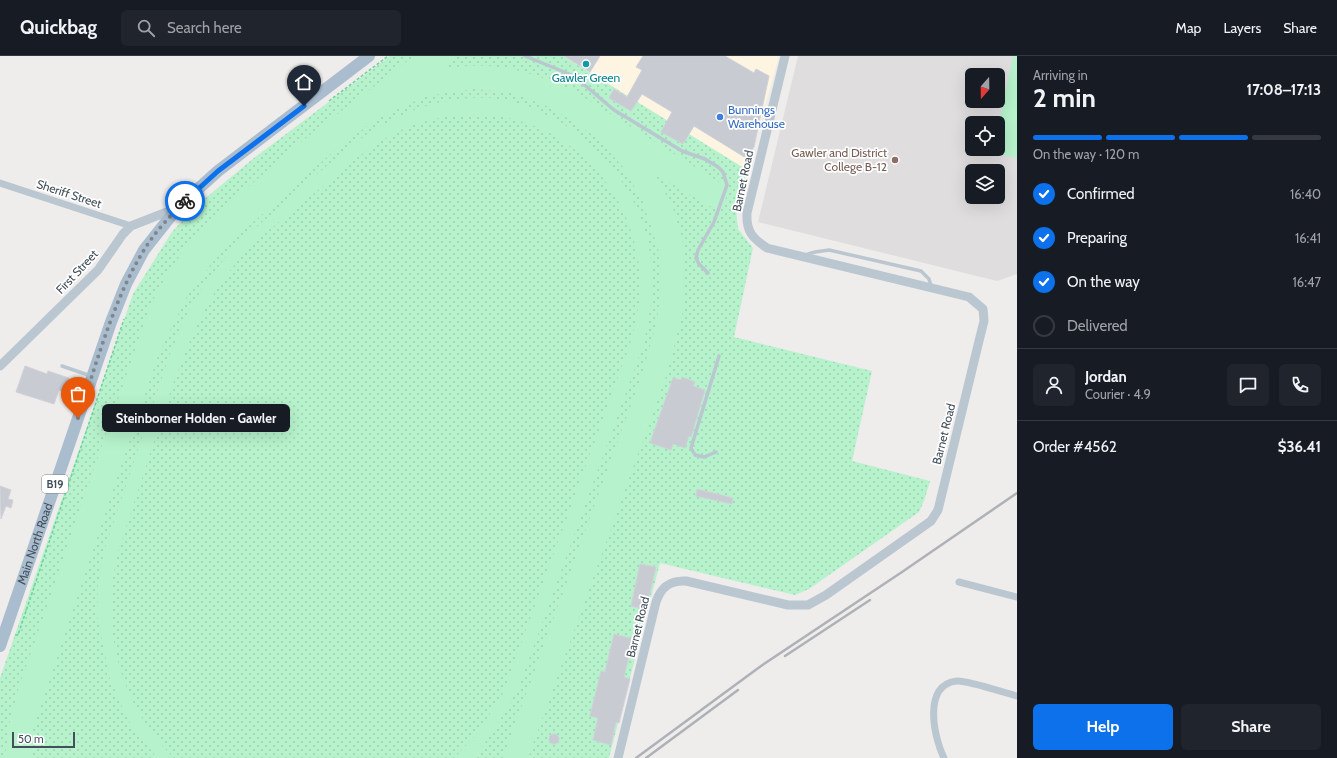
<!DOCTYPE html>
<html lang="en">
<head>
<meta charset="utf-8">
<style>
	:root { --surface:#171b24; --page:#20242c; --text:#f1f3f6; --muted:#9ea1a6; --line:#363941; --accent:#0c71ea }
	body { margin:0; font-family:Cabin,sans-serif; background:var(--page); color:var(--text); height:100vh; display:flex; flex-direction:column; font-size:15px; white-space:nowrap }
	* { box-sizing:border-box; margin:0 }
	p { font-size:13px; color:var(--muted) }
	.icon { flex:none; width:22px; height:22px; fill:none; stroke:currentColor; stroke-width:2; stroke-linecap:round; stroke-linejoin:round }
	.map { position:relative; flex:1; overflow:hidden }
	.panel { display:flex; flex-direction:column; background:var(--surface); width:320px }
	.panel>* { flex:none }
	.needle { width:26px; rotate:200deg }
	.fabs { position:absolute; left:965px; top:12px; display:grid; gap:8px }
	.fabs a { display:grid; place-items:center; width:40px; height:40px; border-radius:6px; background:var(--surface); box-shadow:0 4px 16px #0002; font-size:20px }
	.scale { position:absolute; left:12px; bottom:10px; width:63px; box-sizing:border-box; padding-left:4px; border:2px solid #43505b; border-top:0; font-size:11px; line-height:14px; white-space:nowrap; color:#43505b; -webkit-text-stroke:3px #fff; paint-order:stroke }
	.pin { position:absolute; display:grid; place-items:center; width:34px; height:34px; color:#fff; margin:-41px -17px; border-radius:50% 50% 50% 0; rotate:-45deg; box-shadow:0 0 4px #0007 }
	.pin .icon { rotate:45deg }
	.courier { position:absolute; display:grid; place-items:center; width:40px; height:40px; margin:-20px; border:3px solid #0c71ea; border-radius:50%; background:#fff; color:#222; box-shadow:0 1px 5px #0007 }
	.bubble { position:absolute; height:28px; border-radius:6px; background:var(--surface); box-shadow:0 4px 16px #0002; font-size:13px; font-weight:700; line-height:28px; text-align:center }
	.head em { font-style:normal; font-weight:700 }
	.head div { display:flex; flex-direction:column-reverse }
	.head { display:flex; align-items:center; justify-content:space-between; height:68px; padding:0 16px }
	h1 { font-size:26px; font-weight:700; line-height:30px }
	.bar { display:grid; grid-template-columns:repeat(4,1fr); gap:6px 4px; align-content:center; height:48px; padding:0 16px }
	.bar i { height:5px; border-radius:3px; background:var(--line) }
	.bar .on { background:var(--accent) }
	.bar p { grid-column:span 4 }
	.line { display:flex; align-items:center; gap:10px; padding:0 16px; border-top:1px solid var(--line) }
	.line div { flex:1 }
	.round { display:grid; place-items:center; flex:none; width:42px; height:42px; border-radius:6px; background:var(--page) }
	ol { padding:0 16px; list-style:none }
	li { display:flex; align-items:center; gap:12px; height:44px }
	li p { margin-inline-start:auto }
	li .icon { padding:4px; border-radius:50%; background:var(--accent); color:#fff; stroke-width:4 }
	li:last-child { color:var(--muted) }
	li i { width:22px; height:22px; border:2px solid var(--line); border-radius:50% }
	.primary-button { display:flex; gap:8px; margin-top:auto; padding:8px 16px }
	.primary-button a { flex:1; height:46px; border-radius:6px; background:var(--accent); color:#fff; font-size:16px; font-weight:700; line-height:46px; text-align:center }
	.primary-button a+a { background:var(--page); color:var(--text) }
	header { display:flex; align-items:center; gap:24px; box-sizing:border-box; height:56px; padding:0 20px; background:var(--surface); border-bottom:1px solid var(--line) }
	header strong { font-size:19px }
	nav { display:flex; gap:22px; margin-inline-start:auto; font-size:14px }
	.search { width:280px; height:36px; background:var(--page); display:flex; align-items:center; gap:10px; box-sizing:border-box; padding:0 14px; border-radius:6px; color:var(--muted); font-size:15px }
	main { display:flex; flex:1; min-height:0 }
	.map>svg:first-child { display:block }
	.commercial { fill:#fdf5e2 }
	.education { fill:#e0ddde; fill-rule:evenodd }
	.grass { fill:url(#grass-dots) }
	.pitch { fill:#b6f2cc }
	.building { fill:#c8cbd2; stroke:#d0d2d9 }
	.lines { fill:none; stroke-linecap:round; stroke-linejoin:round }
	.path { stroke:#6cd29d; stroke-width:1.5; stroke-dasharray:3 2; stroke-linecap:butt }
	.service { stroke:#bbc7d0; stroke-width:3.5 }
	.minor { stroke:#bbc7d0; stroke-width:7 }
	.tertiary { stroke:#bbc7d0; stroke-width:9 }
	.primary { stroke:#a9bdce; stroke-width:12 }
	.rail { stroke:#aeb2b7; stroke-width:2.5 }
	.done { stroke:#7f878e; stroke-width:4; stroke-dasharray:0 7.2 }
	.route { stroke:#0c71ea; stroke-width:5 }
	.culture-dot { fill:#0f9aa8; stroke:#fff; stroke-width:1.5 }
	.shop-dot { fill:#3f7fe0; stroke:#fff; stroke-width:1.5 }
	.education-dot { fill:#8d6e63; stroke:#fff; stroke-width:1.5 }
	.labels { text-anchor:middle; stroke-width:3.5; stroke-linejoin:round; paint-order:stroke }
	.shield { fill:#fff; stroke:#7b848c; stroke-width:1 }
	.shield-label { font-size:11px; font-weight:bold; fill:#43505b }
	.culture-label { font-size:12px; fill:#0d838f; stroke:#fff }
	.shop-label { font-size:12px; fill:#366cbe; stroke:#fff; text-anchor:start }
	.education-label { font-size:12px; fill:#785e54; stroke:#fff; text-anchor:end }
	.street-label { font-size:12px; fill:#43505b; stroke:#fff }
</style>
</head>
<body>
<header>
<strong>Quickbag</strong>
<div class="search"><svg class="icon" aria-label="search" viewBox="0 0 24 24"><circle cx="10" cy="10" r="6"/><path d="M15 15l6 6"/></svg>Search here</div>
<nav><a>Map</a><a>Layers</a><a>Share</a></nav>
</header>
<main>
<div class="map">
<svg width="1017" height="702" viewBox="0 0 1017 702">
	<defs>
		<pattern id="grass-dots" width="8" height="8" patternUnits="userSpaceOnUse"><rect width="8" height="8" fill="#b6f2cc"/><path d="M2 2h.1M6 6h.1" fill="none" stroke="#9ed1b1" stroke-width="1.8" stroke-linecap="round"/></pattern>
	</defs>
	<rect width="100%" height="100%" fill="#efecec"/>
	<!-- commercial -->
	<path class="commercial" d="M564,0H779L747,114Z"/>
	<!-- education -->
	<path class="education" d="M798,0H1017V218L997,225L758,166ZM972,19H998V45H972ZM972,67H998V93H972ZM972,115H998V141H972Z"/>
	<!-- grass -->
	<path class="grass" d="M390,0H563L747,114L736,153L738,173L753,192L734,281L872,315L852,405L930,425L924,445L919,456L809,533L795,539L660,507L609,702H0V622L133,238L172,176L196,150L254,102Z"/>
	<!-- pitch -->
	<g class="pitch">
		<path d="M414,0H458L443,12C457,11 472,9 486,10C515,11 542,21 569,32L730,133L720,156L655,118L673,152L682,181L685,214L684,251L667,318L528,702H503L641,321L657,266L661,226L658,192L642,144L623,111L596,81L552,52L509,36L474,33L426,40L375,64L335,94L223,193L188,238L159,297L33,674L32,702H5L9,669L18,634L150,250L168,216L190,186L230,146L311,78Z"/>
		<path d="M1013,0H1017V102L992,97L993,93H998V70Z"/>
		<path d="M468,42C478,42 489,41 499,43C559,53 614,99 638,155C648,177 652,203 652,227C652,247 648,267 644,287L520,628C507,655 492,678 474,702H454L477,678L503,637L629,291C635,269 642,245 640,222C633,105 523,28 411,70C374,83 342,115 312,139C288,159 263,177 242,200C199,248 180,308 160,367C146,410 132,453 118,496C99,570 119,648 174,702H157L128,664L111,626L97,560L98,528L104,495L170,298L185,261L208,223L236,189L338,100L374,73L406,57L435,47Z"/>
	</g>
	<!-- building -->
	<g class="building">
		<path d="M564,0H600L590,16Z"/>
		<path d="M643,0H725L754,17L756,13L769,20L754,91L746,102L694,70L683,88L661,76L672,56L642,38L631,55L609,42L614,33L627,41L642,14L636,11Z"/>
		<path d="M25,310L47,318L48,315L69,322L65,336L59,334L54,348L16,336Z"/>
		<path d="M682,321L695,326L693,330L705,334L691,381L689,380L685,392L673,388L671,394L650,387L673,322L681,324Z"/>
		<path d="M0,430L11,434L8,443L13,444L11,452L6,450L1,463Z"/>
		<path d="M697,433L733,442L732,448L696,440Z"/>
		<path d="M640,508L656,511L646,554L631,550Z"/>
		<path d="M614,578L633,583L624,621L630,623L619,667L616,666L611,689L593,684L598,662L590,660L601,615L605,616Z"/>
		<circle cx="554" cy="683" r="5"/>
	</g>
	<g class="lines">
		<!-- path -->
		<g class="path">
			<path d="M329,45L388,0"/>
			<path d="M15,579H18L124,263"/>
		</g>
		<!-- service -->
		<g class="service">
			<path d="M525,0L574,20L614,54L682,95L705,103L718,111L723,116L727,129L714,166L698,194L696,202L699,208L708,217"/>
			<path d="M805,199L815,196L829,194L921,215L929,223L931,230"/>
			<path d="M62,310L91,320"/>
			<path d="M716,396L704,401L695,399L691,392L719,300"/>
		</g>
		<!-- minor -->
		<g class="minor">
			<path d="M0,127L131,170"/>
			<path d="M959,526L1017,541"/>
			<path d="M944,702C934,682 922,628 957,625C967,624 1005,637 1017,640"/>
		</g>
		<!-- tertiary -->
		<g class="tertiary">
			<path d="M0,310L98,214L123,178L131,170L177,152"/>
			<path d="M618,702L656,546C661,531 670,524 686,525L788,549H808L826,539L931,465L938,454L979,285L984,265L983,253L969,241L767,192C752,182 746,175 747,157L785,0"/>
		</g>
		<!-- primary -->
		<path class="primary" id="s1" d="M0,590L111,266L126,228L144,194L178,151L218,115L369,0"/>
		<!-- rail -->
		<g class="rail">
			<path d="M785,600L870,544"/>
			<path d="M636,702L761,610L902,516L1017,437"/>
			<path d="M646,702L738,634"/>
		</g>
	</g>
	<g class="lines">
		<!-- done -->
		<path class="done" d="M78,362C97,307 113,244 144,194C155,176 170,160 185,145"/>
		<!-- route -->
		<path class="route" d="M185,145L218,115L304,50"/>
	</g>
	<!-- markers -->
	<circle class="culture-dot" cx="586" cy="8" r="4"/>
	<circle class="shop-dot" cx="720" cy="61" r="4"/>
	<circle class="education-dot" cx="895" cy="104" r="4"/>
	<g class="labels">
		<!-- shield labels -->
		<rect class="shield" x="42" y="419" width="26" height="18" rx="3"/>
		<g class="shield-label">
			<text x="55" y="432">B19</text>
		</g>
		<!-- culture labels -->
		<g class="culture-label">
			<text x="586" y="26">Gawler Green</text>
		</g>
		<!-- shop labels -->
		<g class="shop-label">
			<text x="728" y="58">Bunnings<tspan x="728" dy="14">Warehouse</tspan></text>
		</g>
		<!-- education labels -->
		<g class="education-label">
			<text x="887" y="101">Gawler and District<tspan x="887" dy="14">College B-12</tspan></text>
		</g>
		<!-- street labels -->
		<g class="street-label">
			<text transform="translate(743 125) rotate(-78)" y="4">Barnet Road</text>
			<text transform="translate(69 138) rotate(18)" y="4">Sheriff Street</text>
			<text transform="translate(77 216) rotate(-47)" y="4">First Street</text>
			<text transform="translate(944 378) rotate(-76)" y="4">Barnet Road</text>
			<text dy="4" stroke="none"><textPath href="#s1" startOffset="108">Main North Road</textPath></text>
			<text transform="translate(638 571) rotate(-76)" y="4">Barnet Road</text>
		</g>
	</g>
</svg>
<div class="fabs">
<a><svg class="needle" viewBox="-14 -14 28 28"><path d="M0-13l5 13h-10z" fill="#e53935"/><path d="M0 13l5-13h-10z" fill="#9ea1a6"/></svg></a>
<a><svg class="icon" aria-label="locate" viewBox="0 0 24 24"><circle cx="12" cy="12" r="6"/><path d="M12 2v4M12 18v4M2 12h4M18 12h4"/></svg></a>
<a><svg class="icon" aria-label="layers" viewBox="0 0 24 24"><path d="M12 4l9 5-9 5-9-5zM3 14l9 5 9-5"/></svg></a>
</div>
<div class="scale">50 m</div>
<div class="pin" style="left:78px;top:362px;background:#ea580c"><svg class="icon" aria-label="bag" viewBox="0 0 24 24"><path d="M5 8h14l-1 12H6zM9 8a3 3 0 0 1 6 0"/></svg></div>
<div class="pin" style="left:304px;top:50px;background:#1f2937"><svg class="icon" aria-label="home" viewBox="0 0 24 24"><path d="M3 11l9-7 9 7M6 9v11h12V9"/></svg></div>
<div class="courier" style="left:185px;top:145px"><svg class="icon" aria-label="bike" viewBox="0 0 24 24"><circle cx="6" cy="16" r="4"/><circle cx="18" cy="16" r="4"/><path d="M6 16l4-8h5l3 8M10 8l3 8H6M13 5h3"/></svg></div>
<div class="bubble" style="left:102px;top:348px;width:188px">Steinborner Holden - Gawler</div>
</div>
<section class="panel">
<div class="head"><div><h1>2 min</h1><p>Arriving in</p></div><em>17:08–17:13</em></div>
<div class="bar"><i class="on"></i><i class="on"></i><i class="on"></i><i></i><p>On the way · 120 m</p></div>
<ol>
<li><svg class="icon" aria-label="check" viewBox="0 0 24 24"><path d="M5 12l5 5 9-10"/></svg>Confirmed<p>16:40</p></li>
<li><svg class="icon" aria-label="check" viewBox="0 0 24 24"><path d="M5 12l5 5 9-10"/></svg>Preparing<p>16:41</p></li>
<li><svg class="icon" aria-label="check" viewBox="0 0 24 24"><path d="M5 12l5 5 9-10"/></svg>On the way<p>16:47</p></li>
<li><i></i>Delivered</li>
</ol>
<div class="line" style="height:72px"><a class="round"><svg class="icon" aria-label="person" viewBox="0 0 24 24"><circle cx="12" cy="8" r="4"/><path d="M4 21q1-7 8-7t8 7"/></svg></a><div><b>Jordan</b><p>Courier · 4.9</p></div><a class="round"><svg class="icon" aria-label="chat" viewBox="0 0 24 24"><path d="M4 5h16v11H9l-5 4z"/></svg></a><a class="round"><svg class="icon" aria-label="phone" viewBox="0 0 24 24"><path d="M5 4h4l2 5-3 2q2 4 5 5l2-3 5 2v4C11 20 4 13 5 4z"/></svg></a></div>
<div class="line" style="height:52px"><div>Order #4562</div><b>$36.41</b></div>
<div class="primary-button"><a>Help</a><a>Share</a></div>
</section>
</main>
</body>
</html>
